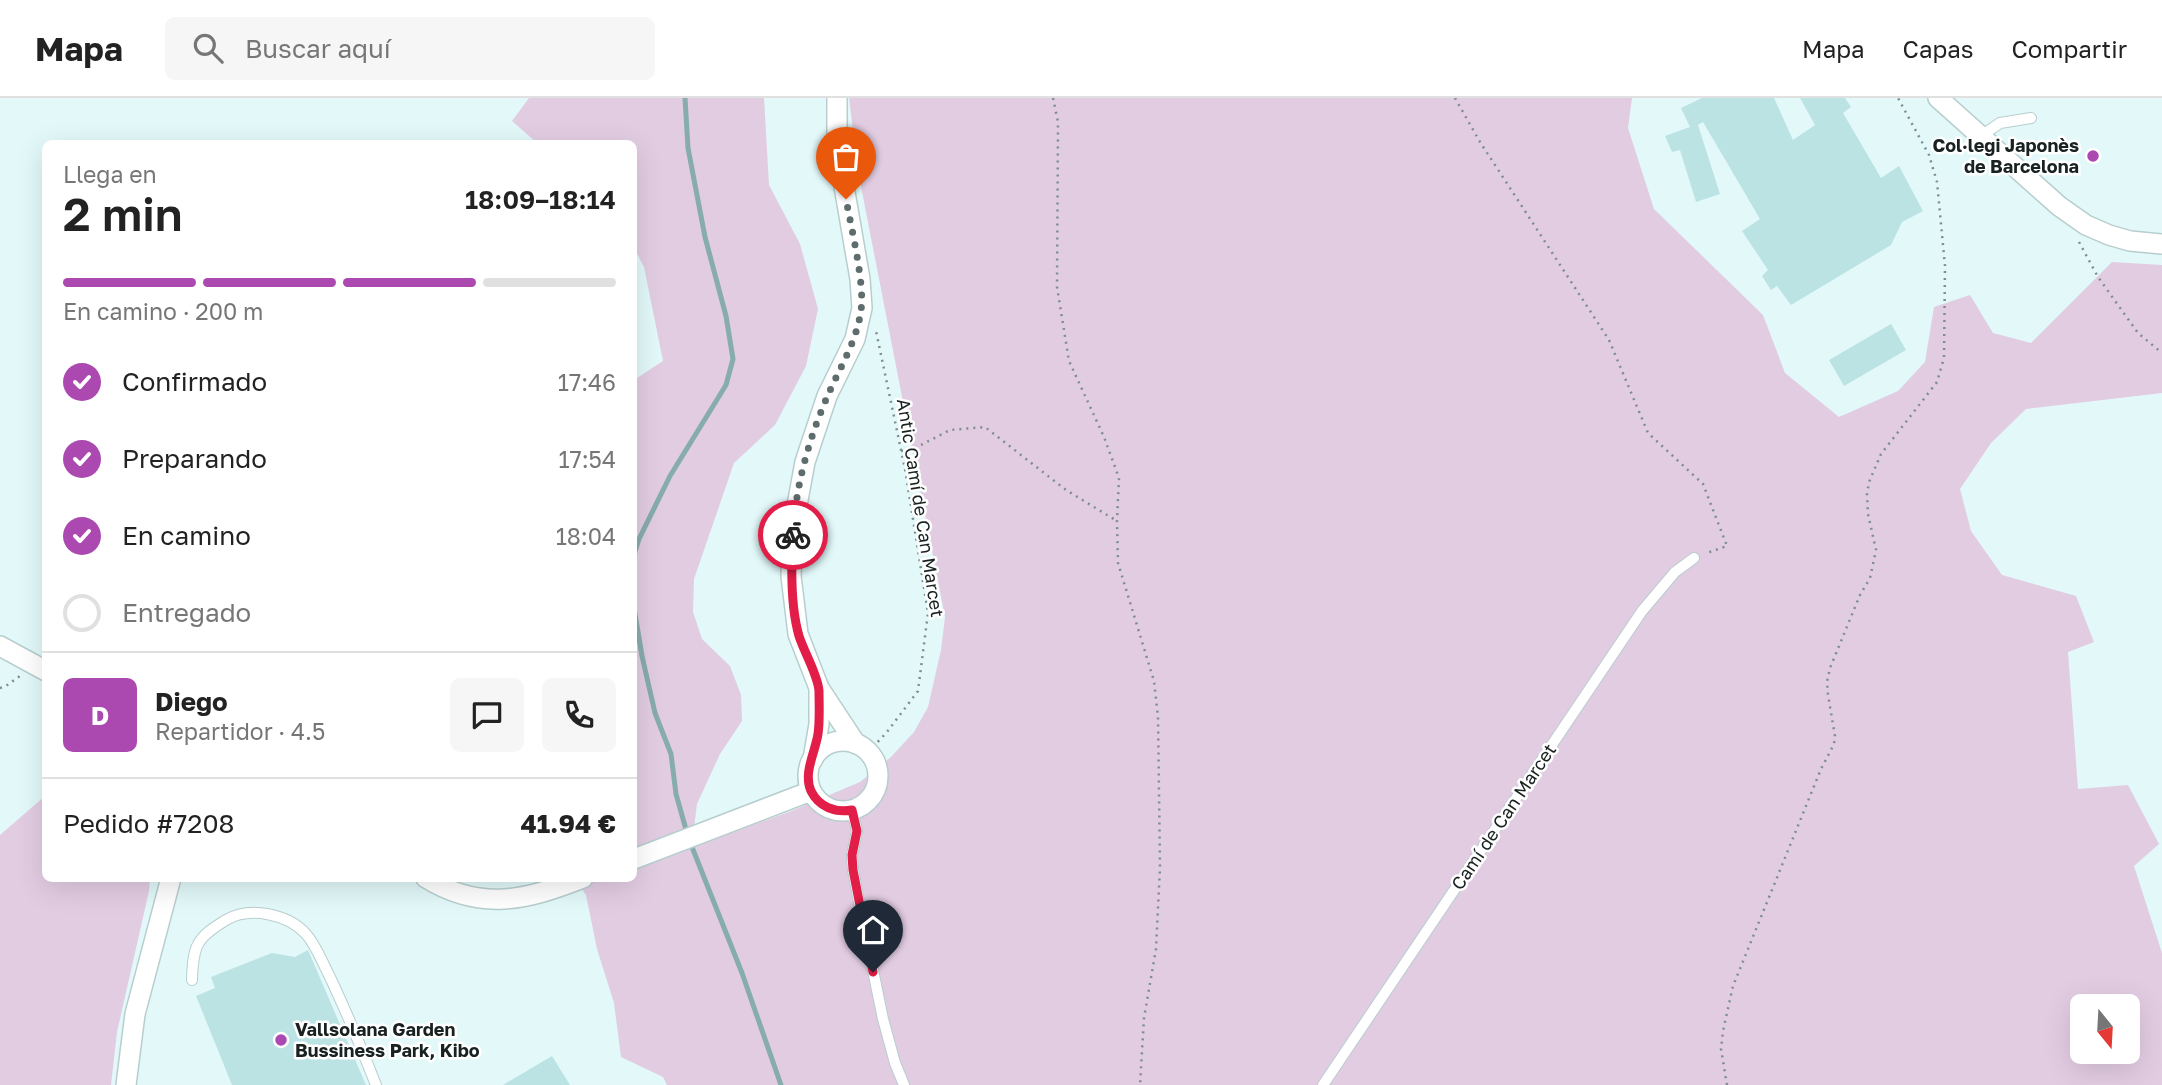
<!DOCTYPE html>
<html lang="es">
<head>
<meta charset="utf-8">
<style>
	:root { --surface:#fff; --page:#f6f6f6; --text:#222; --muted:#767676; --line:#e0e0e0; --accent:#ab49b0 }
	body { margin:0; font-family:"Golos Text",sans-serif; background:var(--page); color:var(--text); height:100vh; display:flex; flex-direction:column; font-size:26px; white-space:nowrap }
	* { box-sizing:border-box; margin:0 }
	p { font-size:23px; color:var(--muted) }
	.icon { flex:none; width:38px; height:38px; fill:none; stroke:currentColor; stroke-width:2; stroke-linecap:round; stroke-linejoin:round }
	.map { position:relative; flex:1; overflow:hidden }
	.side { position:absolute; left:42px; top:42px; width:595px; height:742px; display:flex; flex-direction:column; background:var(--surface); border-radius:10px; box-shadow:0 7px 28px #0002 }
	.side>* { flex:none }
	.needle { width:46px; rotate:162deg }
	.fabs { position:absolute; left:2070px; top:896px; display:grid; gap:14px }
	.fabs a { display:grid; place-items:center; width:70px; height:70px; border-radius:10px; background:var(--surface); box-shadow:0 7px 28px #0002; font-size:35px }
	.pin { position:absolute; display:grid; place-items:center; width:60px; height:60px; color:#fff; margin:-72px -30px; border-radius:50% 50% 50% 0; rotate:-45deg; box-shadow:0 0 7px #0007 }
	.pin .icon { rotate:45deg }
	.courier { position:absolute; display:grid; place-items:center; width:70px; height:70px; margin:-35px; border:5px solid #e11d48; border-radius:50%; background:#fff; color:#222; box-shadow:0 2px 9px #0007 }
	.headline em { font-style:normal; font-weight:600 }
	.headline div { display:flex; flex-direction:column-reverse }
	.headline { display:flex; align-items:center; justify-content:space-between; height:119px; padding:0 21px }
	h1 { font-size:46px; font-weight:600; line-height:52px }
	.bar { display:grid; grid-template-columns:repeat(4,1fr); gap:10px 7px; align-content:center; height:84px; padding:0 21px }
	.bar i { height:9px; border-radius:5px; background:var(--line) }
	.bar .current { background:var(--accent) }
	.bar p { grid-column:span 4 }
	.line { display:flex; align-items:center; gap:18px; padding:0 21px; border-top:2px solid var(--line) }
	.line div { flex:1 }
	.round { display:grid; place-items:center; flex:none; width:74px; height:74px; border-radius:10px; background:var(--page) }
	ol { padding:0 21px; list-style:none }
	li { display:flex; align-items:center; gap:21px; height:77px }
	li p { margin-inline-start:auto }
	li .icon { padding:7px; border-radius:50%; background:var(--accent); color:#fff; stroke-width:4 }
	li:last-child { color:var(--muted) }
	li i { width:38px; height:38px; border:4px solid var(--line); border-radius:50% }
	header { display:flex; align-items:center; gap:42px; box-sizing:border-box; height:98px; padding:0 35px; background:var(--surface); border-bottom:2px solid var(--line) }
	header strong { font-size:33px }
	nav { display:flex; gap:38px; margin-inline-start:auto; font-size:24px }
	.search { width:490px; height:63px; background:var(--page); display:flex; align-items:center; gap:18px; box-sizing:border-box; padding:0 24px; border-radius:10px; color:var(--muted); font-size:26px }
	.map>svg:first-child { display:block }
	.green { fill:#e2cce2; fill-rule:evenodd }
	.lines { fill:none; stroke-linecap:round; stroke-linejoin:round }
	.stream { stroke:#87acad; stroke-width:5 }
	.building { fill:#bce3e4 }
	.lane-casing { stroke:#b8cece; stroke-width:12 }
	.street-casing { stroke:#b8cece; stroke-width:22 }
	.path { stroke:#7e8e8e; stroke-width:2.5; stroke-dasharray:2 5; stroke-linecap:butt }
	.lane { stroke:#fff; stroke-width:10 }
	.street { stroke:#fff; stroke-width:19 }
	.done { stroke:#5f6c6d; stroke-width:7; stroke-dasharray:0 12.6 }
	.route { stroke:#e11d48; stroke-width:9 }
	.poi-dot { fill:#ab49b0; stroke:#fff; stroke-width:2.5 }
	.labels { text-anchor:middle; stroke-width:5; stroke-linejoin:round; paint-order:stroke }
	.poi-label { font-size:18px; font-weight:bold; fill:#192121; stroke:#fff; text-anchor:end }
	.street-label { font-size:18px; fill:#192121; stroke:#fff }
</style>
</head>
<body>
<header>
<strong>Mapa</strong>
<div class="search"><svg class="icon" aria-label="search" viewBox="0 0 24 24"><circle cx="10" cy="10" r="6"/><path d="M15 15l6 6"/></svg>Buscar aquí</div>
<nav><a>Mapa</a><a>Capas</a><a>Compartir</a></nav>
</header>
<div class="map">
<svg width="2162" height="987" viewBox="0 0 2162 987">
	<rect width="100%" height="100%" fill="#e2f8f9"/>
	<!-- green -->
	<g class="green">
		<path d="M529,0H764L769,87L800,146L818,211L806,268L775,327L734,365L694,481L693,514L702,541L730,568L741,597L742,623L720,656L697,706L693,738L696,747L789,714L860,684L891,659L914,634L928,609L941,552L945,519L858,73L849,0H1632L1628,30L1654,111L1763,217L1785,275L1839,319L1898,293L1925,264L1934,209L1970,197L1993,235L2031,245L2112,164L2162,167V295L2026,311L1991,345L1960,391L1971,433L2002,477L2076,498L2094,544L2068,554L2078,691L2128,687L2159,746L2134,768L2162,855V987H667L663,979L621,959L614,905L597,851L586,797L575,781L634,780V282L663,263L644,169L634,150V46L537,45L512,23ZM2082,908H2128V954H2082Z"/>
		<path d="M45,698L46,780L150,781L149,793L117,934L111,987H0V737Z"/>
	</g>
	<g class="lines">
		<!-- stream -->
		<g class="stream">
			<path d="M634,457L639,441L670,378L726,287L733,261L726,218L705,139L688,50L685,0"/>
			<path d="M634,510L642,558L655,615L671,656L676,696L687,735"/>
			<path d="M690,744L742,875L781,987"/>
		</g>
	</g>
	<!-- building -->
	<g class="building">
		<path d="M1702,0H1774L1793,42L1815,27L1800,0H1845L1851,9L1843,15L1881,80L1899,68L1923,113L1902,124L1891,147L1791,207L1777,188L1771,192L1762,178L1768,172L1742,133L1760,121L1703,24L1698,27L1720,96L1696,104L1680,52L1672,54L1665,38L1690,29L1681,10Z"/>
		<path d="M1891,226L1906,252L1844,288L1829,262Z"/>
		<path d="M308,852L366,987H232L196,898L215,890L211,879L272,855L295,859Z"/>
		<path d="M552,958L570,987H503Z"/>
	</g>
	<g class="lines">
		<defs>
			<g id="lane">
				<path d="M1981,38L2000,25L2031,20"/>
				<path d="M852,712L857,733L852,757L853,772L861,814L883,921L895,965L904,987"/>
				<path d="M192,882C193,848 196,840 226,822C250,808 288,816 306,836C315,846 321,861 327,873C345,910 361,949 376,987"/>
				<path d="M1323,987L1642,513L1675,474L1694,460"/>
			</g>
			<g id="street">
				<path d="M837,0V48L860,181L862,210L855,241L827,298L805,364L793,429L791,478L798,536L819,590L856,646"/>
				<path d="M1938,0L2059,108L2086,127L2109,137L2130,143L2162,146"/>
				<path d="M0,548L46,573"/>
				<circle cx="843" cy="678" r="35"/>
				<path d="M813,661L819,626V590"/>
				<path d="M634,761L811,693"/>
				<path d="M426,780C481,814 527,802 583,780"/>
				<path d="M126,987L135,916L171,780"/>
			</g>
		</defs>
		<!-- lane casing -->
		<use href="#lane" class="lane-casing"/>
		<!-- street casing -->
		<use href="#street" class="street-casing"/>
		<!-- path -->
		<g class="path">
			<path d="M1053,0L1058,24L1057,189L1069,263L1104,339L1119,380L1117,423L1118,465L1154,583L1158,619L1160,769L1156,851L1144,920L1140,987"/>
			<path d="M1455,0L1480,44L1609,242L1648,335L1703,386L1727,448L1707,455"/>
			<path d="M2079,144L2098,179L2138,235L2162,255"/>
			<path d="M901,353L917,349L950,332L985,329L1066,392L1117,423"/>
			<path d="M0,590L6,588L20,578"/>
			<path d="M873,649L887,634L918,593L928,515L905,371L876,233"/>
			<path d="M1727,987L1721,951L1723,933L1733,888L1821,671L1834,646L1835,638L1828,597L1827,584L1830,570L1860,497L1870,480L1876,452L1868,416L1867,396L1869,384L1881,356L1937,284L1944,260L1945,168L1937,84L1929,57L1898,0"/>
		</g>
		<!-- lane -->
		<use href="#lane" class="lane"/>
		<!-- street -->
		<use href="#street" class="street"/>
	</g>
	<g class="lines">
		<!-- done -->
		<path class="done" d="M793,437C795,390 809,340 828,297C840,269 857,243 861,212C865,186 851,129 846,101"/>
		<!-- route -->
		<path class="route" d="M793,437C791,469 790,507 799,538C804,554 818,577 819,593C819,607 820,623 818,636C815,655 803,675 811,693C819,709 835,715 852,712L857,733L852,757L853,772L873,874"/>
	</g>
	<!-- markers -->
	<g class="poi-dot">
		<circle cx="2093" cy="58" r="7"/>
		<circle cx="281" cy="942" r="7"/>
	</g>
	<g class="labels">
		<!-- poi labels -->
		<g class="poi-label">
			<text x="2079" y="54">Col·legi Japonès<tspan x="2079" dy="21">de Barcelona</tspan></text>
			<text x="295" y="938" text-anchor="start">Vallsolana Garden<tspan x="295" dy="21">Bussiness Park, Kibo</tspan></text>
		</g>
		<!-- street labels -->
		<g class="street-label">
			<text transform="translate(920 410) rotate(81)" y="6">Antic Camí de Can Marcet</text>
			<text transform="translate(1504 719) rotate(-56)" y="6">Camí de Can Marcet</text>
		</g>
	</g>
</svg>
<div class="fabs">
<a><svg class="needle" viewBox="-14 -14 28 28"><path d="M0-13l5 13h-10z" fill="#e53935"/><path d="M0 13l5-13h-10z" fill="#767676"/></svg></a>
</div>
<div class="pin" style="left:846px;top:101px;background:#ea580c"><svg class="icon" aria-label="bag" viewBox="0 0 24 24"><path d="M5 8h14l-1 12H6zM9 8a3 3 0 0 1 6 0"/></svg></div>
<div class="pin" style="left:873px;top:874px;background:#1f2937"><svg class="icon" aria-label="home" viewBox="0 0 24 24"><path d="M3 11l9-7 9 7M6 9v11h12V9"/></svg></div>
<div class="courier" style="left:793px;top:437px"><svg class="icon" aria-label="bike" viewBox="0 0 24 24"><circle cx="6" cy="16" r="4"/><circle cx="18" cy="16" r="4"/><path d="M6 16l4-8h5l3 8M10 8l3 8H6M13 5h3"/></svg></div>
<section class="side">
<div class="headline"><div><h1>2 min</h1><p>Llega en</p></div><em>18:09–18:14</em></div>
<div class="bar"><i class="current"></i><i class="current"></i><i class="current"></i><i></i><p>En camino · 200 m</p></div>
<ol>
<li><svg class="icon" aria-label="check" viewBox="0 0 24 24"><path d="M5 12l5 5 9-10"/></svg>Confirmado<p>17:46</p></li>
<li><svg class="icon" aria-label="check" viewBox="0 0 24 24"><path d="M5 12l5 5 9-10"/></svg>Preparando<p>17:54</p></li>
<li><svg class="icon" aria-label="check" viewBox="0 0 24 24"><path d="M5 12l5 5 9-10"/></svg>En camino<p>18:04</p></li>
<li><i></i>Entregado</li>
</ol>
<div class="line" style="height:126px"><b class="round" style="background:var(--accent);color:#fff">D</b><div><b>Diego</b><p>Repartidor · 4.5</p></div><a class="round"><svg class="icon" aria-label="chat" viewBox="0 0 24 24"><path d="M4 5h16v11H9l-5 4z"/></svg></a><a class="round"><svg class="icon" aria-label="phone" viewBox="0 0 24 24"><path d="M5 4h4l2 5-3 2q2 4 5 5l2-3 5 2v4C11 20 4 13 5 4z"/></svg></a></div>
<div class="line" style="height:91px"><div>Pedido #7208</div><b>41.94 €</b></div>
</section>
</div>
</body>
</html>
